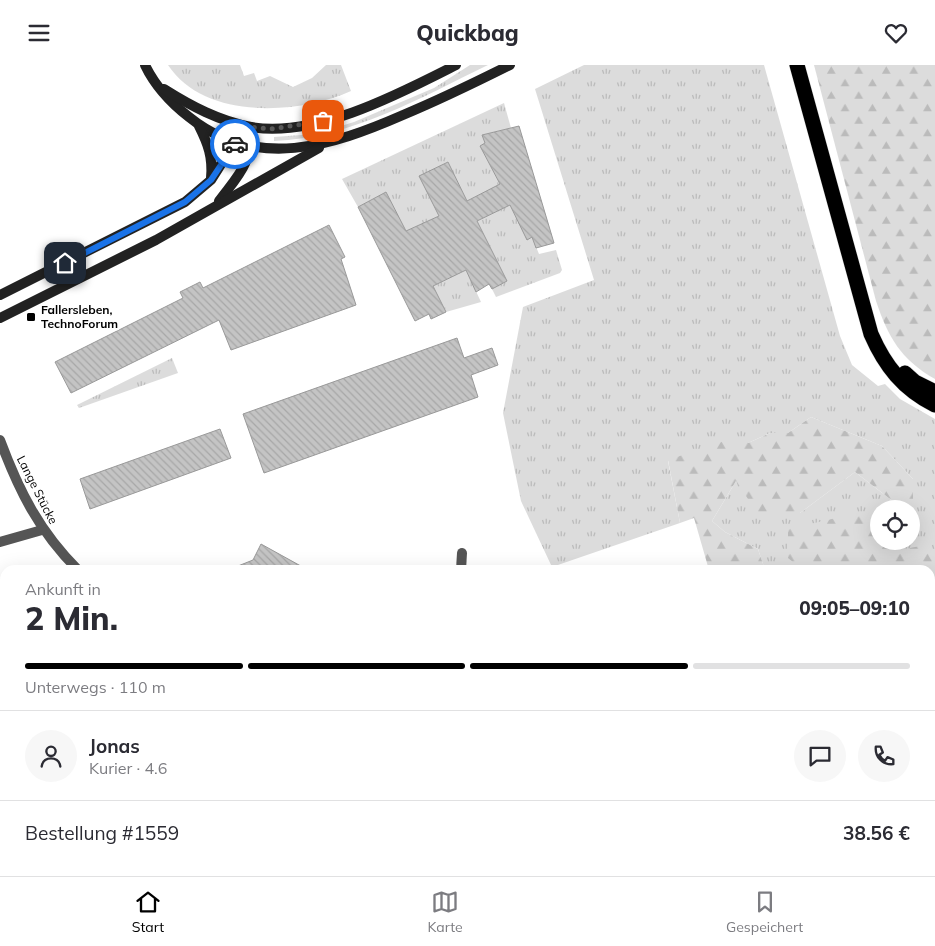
<!DOCTYPE html>
<html lang="de">
<head>
<meta charset="utf-8">
<style>
	:root { --surface:#fff; --page:#f7f7f7; --text:#2b2b33; --muted:#7c7c81; --line:#e1e1e2; --accent:#000 }
	body { margin:0; font-family:Mulish,sans-serif; background:var(--page); color:var(--text); height:100vh; display:flex; flex-direction:column; font-size:19px; white-space:nowrap }
	* { box-sizing:border-box; margin:0 }
	p { font-size:16px; color:var(--muted) }
	.icon { flex:none; width:28px; height:28px; fill:none; stroke:currentColor; stroke-width:2; stroke-linecap:round; stroke-linejoin:round }
	.map { position:relative; flex:1; overflow:hidden }
	.panel { position:absolute; left:0px; top:500px; width:935px; height:311px; display:flex; flex-direction:column; background:var(--surface); border-radius:15px 15px 0 0; box-shadow:0 5px 20px #0002 }
	.panel>* { flex:none }
	.buttons { position:absolute; left:870px; top:435px; display:grid; gap:10px }
	.buttons a { display:grid; place-items:center; width:50px; height:50px; border-radius:50%; background:var(--surface); box-shadow:0 5px 20px #0002; font-size:25px }
	.pin { position:absolute; display:grid; place-items:center; width:42px; height:42px; color:#fff; margin:-21px; border-radius:10px; box-shadow:0 2px 8px #0006 }
	.courier { position:absolute; display:grid; place-items:center; width:50px; height:50px; margin:-25px; border:4px solid #1a73e8; border-radius:50%; background:#fff; color:#222; box-shadow:0 1px 6px #0007 }
	.head em { font-style:normal; font-weight:800 }
	.head div { display:flex; flex-direction:column-reverse }
	.head { display:flex; align-items:center; justify-content:space-between; height:85px; padding:0 25px }
	h1 { font-size:32px; font-weight:800; line-height:38px }
	.bar { display:grid; grid-template-columns:repeat(4,1fr); gap:8px 5px; align-content:center; height:60px; padding:0 25px }
	.bar i { height:6px; border-radius:4px; background:var(--line) }
	.bar .current { background:var(--accent) }
	.bar p { grid-column:span 4 }
	.line { display:flex; align-items:center; gap:12px; padding:0 25px; border-top:1px solid var(--line) }
	.line div { flex:1 }
	.round { display:grid; place-items:center; flex:none; width:52px; height:52px; border-radius:26px; background:var(--page) }
	header { display:flex; justify-content:space-between; align-items:center; height:65px; padding:0 25px; background:var(--surface); font-size:22px; font-weight:800 }
	.tab-bar { display:flex; justify-content:space-around; align-items:center; height:70px; border-top:1px solid var(--line); background:var(--surface); font-size:14px; color:var(--muted) }
	.tab-bar a { display:grid; justify-items:center; gap:2px }
	.tab-bar .current { color:var(--accent) }
	.map>svg:first-child { display:block }
	.grass { fill:url(#grass-tufts) }
	.forest { fill:url(#forest-firs) }
	.building { fill:url(#building-back-hatch); stroke:#999 }
	.lines { fill:none; stroke-linecap:round; stroke-linejoin:round }
	.highway-casing { stroke:#dbdbdb; stroke-width:16 }
	.street { stroke:#555; stroke-width:10 }
	.secondary { stroke:#222; stroke-width:10 }
	.highway { stroke:#000; stroke-width:15 }
	.done { stroke:#595959; stroke-width:5; stroke-dasharray:0 9 }
	.route { stroke:#1a73e8; stroke-width:6 }
	.poi-dot { fill:#000; stroke:#fff; stroke-width:2 }
	.labels { text-anchor:middle; stroke-width:4.5; stroke-linejoin:round; paint-order:stroke }
	.poi-label { font-size:12px; font-weight:bold; fill:#000; stroke:#fff; text-anchor:start }
	.street-label { font-size:12px; fill:#000; stroke:#fff }
</style>
</head>
<body>
<header><svg class="icon" aria-label="menu" viewBox="0 0 24 24"><path d="M4 6h16M4 12h16M4 18h16"/></svg>Quickbag<svg class="icon" aria-label="heart" viewBox="0 0 24 24"><path d="M12 20l-8-8c-3-5 5-10 8-4 3-6 11-1 8 4z"/></svg></header>
<div class="map">
<svg width="935" height="811" viewBox="0 0 935 811">
	<defs>
		<pattern id="grass-tufts" width="24" height="20" patternUnits="userSpaceOnUse" patternTransform="scale(1.25)"><rect width="24" height="20" fill="#dcdcdc"/><path d="M3 7l-1-3M5 7V3M7 7l1-3M15 17l-1-3M17 17v-4M19 17l1-3" fill="none" stroke="#bbb"/></pattern>
		<pattern id="forest-firs" width="22" height="20" patternUnits="userSpaceOnUse" patternTransform="scale(1.25)"><rect width="22" height="20" fill="#dcdcdc"/><path d="M5 1l3.5 6h-7zM16 11l3.5 6h-7z" fill="#bbb"/></pattern>
		<pattern id="building-back-hatch" width="6" height="6" patternUnits="userSpaceOnUse" patternTransform="scale(1.25)"><rect width="6" height="6" fill="#c4c4c4"/><path d="M-1 5l2 2M0 0l6 6M5-1l2 2" fill="none" stroke="#a7a7a7"/></pattern>
	</defs>
	<rect width="100%" height="100%" fill="#fff"/>
	<!-- grass -->
	<g class="grass">
		<path d="M168,0H240L244,11L254,8L257,16L270,11L293,22L312,13L326,0H341L351,26C298,50 204,55 168,0Z"/>
		<path d="M470,0H488C420,33 351,73 274,76V72L315,69L354,57L434,23Z"/>
		<path d="M584,0H764L840,271L852,300L878,321L885,319L900,334L935,354V811H798L797,806H930V505H765L758,484L725,467L712,456L736,416L800,448L855,407L903,444H879V476H911L913,414L882,381L811,352L788,368H770L748,378L668,396L680,458L552,502L521,436L503,348L523,242L594,215L535,24Z"/>
		<path d="M504,38L511,63L482,70L485,78L480,81L500,119L467,136L448,97L420,111L439,151L406,166L386,127L358,142L342,114Z"/>
		<path d="M510,140L527,174L532,172L539,189L556,185L562,205L560,208L496,232L492,224L507,216L477,156Z"/>
		<path d="M466,205L481,237L446,247L433,221Z"/>
		<path d="M172,293L178,308L79,343L77,340Z"/>
		<path d="M5,599V623L2,624L0,601Z"/>
		<path d="M5,653V709L0,712V683L3,682L0,675V655Z"/>
		<path d="M5,744V781L0,783V746Z"/>
		<path d="M35,806H85L87,811H23Z"/>
		<path d="M301,806H402L401,811H302Z"/>
		<path d="M538,806H646L657,811H552Z"/>
	</g>
	<!-- forest -->
	<g class="forest">
		<path d="M814,0H935V314C901,295 888,272 876,236Z"/>
		<path d="M811,352L882,381L913,414V451L911,444H903L855,407L800,448L758,449L736,416L712,456L725,467L758,484L765,505H709L694,453L680,458L668,395L736,372L748,378L770,368H788Z"/>
		<path d="M867,446L879,458V476H898L905,484L925,480L935,491V524L930,523V505H803L788,493V464Z"/>
	</g>
	<!-- building -->
	<g class="building">
		<path d="M519,61L554,178L536,183L532,172L527,175L510,140L477,156L507,216L492,224L489,219L476,227L466,205L433,221L446,247L431,254L429,249L415,256L358,142L386,127L406,166L439,151L419,111L448,97L467,136L500,119L480,81L485,78L482,70Z"/>
		<path d="M329,160L345,192L341,194L356,240L231,285L219,255L71,328L55,297L183,233L180,227L200,217L203,223Z"/>
		<path d="M457,273L464,293L492,283L498,300L471,310L478,332L264,408L243,349Z"/>
		<path d="M220,364L231,393L90,444L80,414Z"/>
		<path d="M261,479L308,505H228L253,495Z"/>
	</g>
	<g class="lines">
		<defs>
			<g id="highway">
				<path d="M797,0L871,269C885,301 903,324 935,340"/>
				<path d="M905,308L915,317L935,327"/>
			</g>
		</defs>
		<!-- highway casing -->
		<use href="#highway" class="highway-casing"/>
		<!-- street -->
		<g class="street">
			<path d="M0,375C19,426 39,466 78,505"/>
			<path d="M0,477L42,465"/>
			<path d="M461,505L462,488"/>
			<path d="M432,811L433,806"/>
			<path d="M697,811L700,806"/>
		</g>
		<!-- secondary -->
		<g class="secondary">
			<path d="M145,0C155,21 171,38 189,52C256,106 332,81 403,50C439,35 474,18 510,0"/>
			<path d="M164,24C191,41 219,56 251,62C316,73 399,29 456,0"/>
			<path d="M199,61C208,79 213,92 211,113"/>
			<path d="M219,136C240,108 252,99 250,62"/>
			<path d="M0,230L185,137L211,115L235,77L250,62"/>
			<path d="M0,253L156,175L319,83"/>
		</g>
		<!-- highway -->
		<use href="#highway" class="highway"/>
	</g>
	<g class="lines">
		<!-- done -->
		<path class="done" d="M235,79L250,62L271,64L323,56"/>
		<!-- route -->
		<path class="route" d="M65,198L185,137L211,115L235,79"/>
	</g>
	<!-- markers -->
	<rect class="poi-dot" x="26" y="247" width="10" height="10" rx="2.5"/>
	<g class="labels">
		<!-- poi labels -->
		<g class="poi-label">
			<text x="41" y="249">Fallersleben,<tspan x="41" dy="14">TechnoForum</tspan></text>
		</g>
		<!-- street labels -->
		<g class="street-label">
			<text transform="translate(37 425) rotate(63)" y="4">Lange Stücke</text>
		</g>
	</g>
</svg>
<div class="buttons">
<a><svg class="icon" aria-label="locate" viewBox="0 0 24 24"><circle cx="12" cy="12" r="6"/><path d="M12 2v4M12 18v4M2 12h4M18 12h4"/></svg></a>
</div>
<div class="pin" style="left:323px;top:56px;background:#ea580c"><svg class="icon" aria-label="bag" viewBox="0 0 24 24"><path d="M5 8h14l-1 12H6zM9 8a3 3 0 0 1 6 0"/></svg></div>
<div class="pin" style="left:65px;top:198px;background:#1f2937"><svg class="icon" aria-label="home" viewBox="0 0 24 24"><path d="M3 11l9-7 9 7M6 9v11h12V9"/></svg></div>
<div class="courier" style="left:235px;top:79px"><svg class="icon" aria-label="car" viewBox="0 0 24 24"><path d="M5 17H2v-5l4-1 3-4h7l3 4 3 1v5h-3M9 17h6M6 11h13"/><circle cx="7" cy="17" r="2"/><circle cx="17" cy="17" r="2"/></svg></div>
<section class="panel">
<div class="head"><div><h1>2 Min.</h1><p>Ankunft in</p></div><em>09:05–09:10</em></div>
<div class="bar"><i class="current"></i><i class="current"></i><i class="current"></i><i></i><p>Unterwegs · 110 m</p></div>
<div class="line" style="height:90px"><a class="round"><svg class="icon" aria-label="person" viewBox="0 0 24 24"><circle cx="12" cy="8" r="4"/><path d="M4 21q1-7 8-7t8 7"/></svg></a><div><b>Jonas</b><p>Kurier · 4.6</p></div><a class="round"><svg class="icon" aria-label="chat" viewBox="0 0 24 24"><path d="M4 5h16v11H9l-5 4z"/></svg></a><a class="round"><svg class="icon" aria-label="phone" viewBox="0 0 24 24"><path d="M5 4h4l2 5-3 2q2 4 5 5l2-3 5 2v4C11 20 4 13 5 4z"/></svg></a></div>
<div class="line" style="height:65px"><div>Bestellung #1559</div><b>38.56 €</b></div>
</section>
</div>
<nav class="tab-bar">
<a class="current"><svg class="icon" aria-label="home" viewBox="0 0 24 24"><path d="M3 11l9-7 9 7M6 9v11h12V9"/></svg>Start</a>
<a><svg class="icon" aria-label="map" viewBox="0 0 24 24"><path d="M3 6l6-2 6 2 6-2v14l-6 2-6-2-6 2zM9 4v14M15 6v14"/></svg>Karte</a>
<a><svg class="icon" aria-label="saved" viewBox="0 0 24 24"><path d="M7 4h10v16l-5-4-5 4z"/></svg>Gespeichert</a>
</nav>
</body>
</html>
